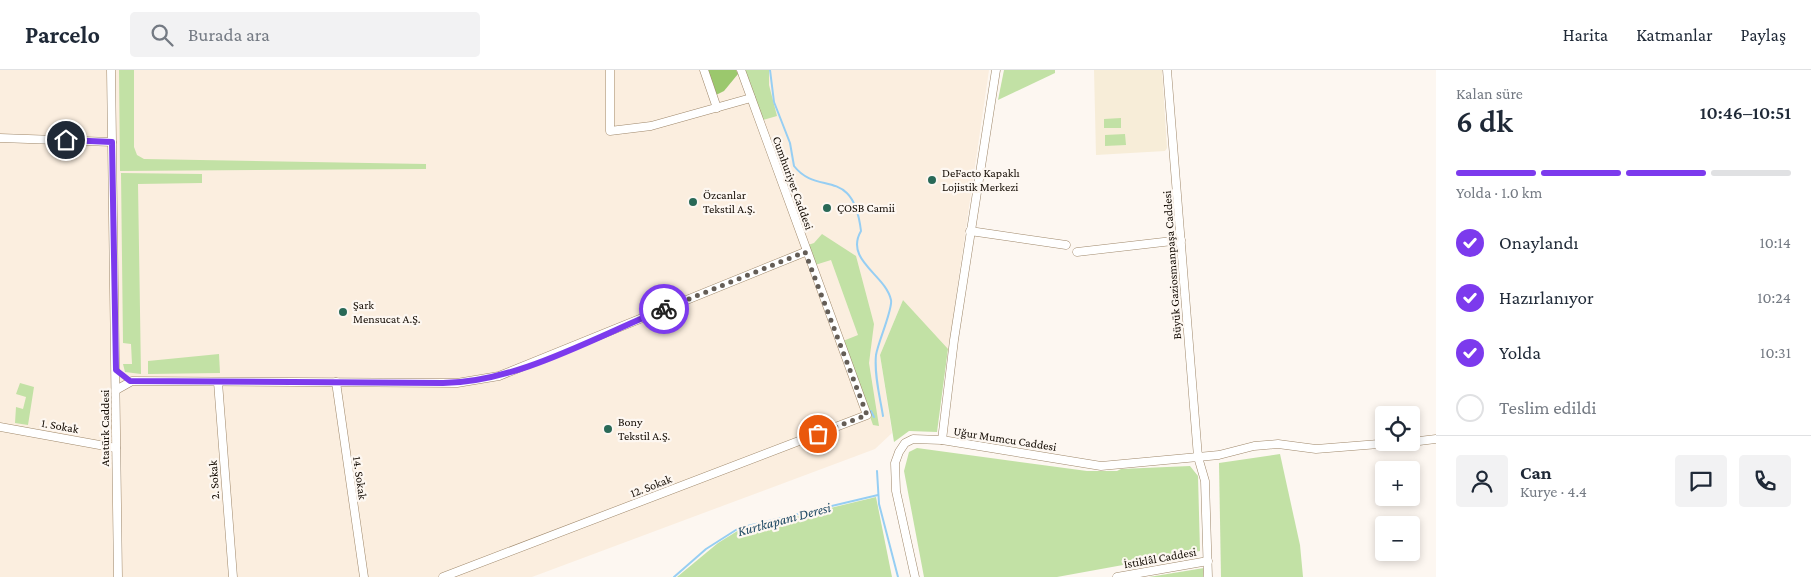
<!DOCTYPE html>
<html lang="tr">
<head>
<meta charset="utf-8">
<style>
	:root { --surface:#fff; --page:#f2f2f3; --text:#1f2937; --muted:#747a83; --line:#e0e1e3; --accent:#7c3aed }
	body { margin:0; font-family:"Crimson Pro",serif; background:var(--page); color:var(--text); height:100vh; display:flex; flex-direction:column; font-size:19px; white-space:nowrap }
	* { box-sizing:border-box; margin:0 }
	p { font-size:16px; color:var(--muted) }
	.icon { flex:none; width:28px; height:28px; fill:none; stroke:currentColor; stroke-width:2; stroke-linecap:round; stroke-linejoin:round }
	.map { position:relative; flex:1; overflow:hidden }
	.sheet { display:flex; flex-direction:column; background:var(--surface); width:375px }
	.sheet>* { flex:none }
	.buttons { position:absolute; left:1375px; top:336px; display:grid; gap:10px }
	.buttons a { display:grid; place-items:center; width:45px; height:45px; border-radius:5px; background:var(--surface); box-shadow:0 2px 8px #0003; font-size:25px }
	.pin { position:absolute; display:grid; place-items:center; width:42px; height:42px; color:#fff; margin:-21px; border:2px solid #fff; border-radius:50%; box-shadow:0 1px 5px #0007 }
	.courier { position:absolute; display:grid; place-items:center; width:50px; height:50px; margin:-25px; border:4px solid #7c3aed; border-radius:50%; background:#fff; color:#222; box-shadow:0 1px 6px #0007 }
	.overview em { font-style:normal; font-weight:600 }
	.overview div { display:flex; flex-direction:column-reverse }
	.overview { display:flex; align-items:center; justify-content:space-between; height:85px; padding:0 20px }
	h1 { font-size:32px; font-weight:600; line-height:38px }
	.bar { display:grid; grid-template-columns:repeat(4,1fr); gap:8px 5px; align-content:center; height:60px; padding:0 20px }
	.bar i { height:6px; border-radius:4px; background:var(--line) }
	.bar .on { background:var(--accent) }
	.bar p { grid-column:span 4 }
	.line { display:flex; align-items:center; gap:12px; padding:0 20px; border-top:1px solid var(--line) }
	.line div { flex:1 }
	.round { display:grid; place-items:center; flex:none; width:52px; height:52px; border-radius:5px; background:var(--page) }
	ol { padding:0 20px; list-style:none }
	li { display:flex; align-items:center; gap:15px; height:55px }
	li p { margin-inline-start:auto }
	li .icon { padding:5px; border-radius:50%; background:var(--accent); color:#fff; stroke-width:4 }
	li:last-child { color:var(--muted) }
	li i { width:28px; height:28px; border:2px solid var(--line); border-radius:50% }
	header { display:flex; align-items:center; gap:30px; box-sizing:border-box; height:70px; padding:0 25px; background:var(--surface); border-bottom:1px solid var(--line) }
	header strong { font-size:24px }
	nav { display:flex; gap:28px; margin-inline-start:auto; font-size:18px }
	.search { width:350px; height:45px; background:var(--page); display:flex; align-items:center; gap:12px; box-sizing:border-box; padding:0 18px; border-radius:5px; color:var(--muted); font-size:19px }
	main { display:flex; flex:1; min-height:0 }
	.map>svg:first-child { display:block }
	.built { fill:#fbeedf }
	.education { fill:#f7edd8 }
	.green { fill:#c2e1a5 }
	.forest { fill:#9bc86d }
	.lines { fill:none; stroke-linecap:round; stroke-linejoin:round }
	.stream { stroke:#96cef3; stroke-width:2 }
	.minor-casing { stroke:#9f886b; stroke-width:9 }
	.minor { stroke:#fff; stroke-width:8 }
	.done { stroke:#645d56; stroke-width:5; stroke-dasharray:0 9 }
	.route { stroke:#7c3aed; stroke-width:6 }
	.poi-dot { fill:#296957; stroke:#fdf7f1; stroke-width:2 }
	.labels { text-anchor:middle; stroke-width:4.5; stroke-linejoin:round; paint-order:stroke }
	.poi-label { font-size:12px; fill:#120a02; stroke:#fdf7f1; text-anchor:start }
	.street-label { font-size:12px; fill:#120a02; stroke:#fdf7f1 }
	.water-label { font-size:14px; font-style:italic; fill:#214b65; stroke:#fdf7f1 }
</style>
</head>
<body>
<header>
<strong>Parcelo</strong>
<div class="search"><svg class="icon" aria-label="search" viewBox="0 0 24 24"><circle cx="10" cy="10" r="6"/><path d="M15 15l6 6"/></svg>Burada ara</div>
<nav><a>Harita</a><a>Katmanlar</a><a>Paylaş</a></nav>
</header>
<main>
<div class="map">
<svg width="1436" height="507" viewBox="0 0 1436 507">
	<rect width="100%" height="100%" fill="#fdf7f1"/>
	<!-- built -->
	<path class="built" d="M0,0H989L948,281L903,230L880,285L892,363L875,379L532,507H0Z"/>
	<!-- education -->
	<path class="education" d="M1094,0H1162L1167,78L1165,81L1096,85Z"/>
	<!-- green -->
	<g class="green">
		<path d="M119,0H134V77L137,85L144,89L426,94V99L120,101Z"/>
		<path d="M745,0H769V15L777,46L763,50Z"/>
		<path d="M1004,0H1055V3L998,30Z"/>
		<path d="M1121,48V58H1104V49Z"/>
		<path d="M1125,64L1126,75L1105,76V65Z"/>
		<path d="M121,103L202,104V113L138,114L141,304L125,302L123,294H132L131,274L123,273Z"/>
		<path d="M822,164L856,186L874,254L869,293L879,356L873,355L843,271L858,265L831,190L815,195L808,175L814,173Z"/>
		<path d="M903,230L948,279L937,362L909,361L894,372L880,285Z"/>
		<path d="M219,284L220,303L148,304V291Z"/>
		<path d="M20,313L34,317L28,355L15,353L16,337L23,339L26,327L16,324Z"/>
		<path d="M917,378L1087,401H1117L1121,399L1190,396L1198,406L1200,481L1057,507H924L904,401L909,382Z"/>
		<path d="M1280,384L1300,475L1303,507H1221L1219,393Z"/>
		<path d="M876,427L892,507H677L718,473L739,460Z"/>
		<path d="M1204,498L1203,507H1149Z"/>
	</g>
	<!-- forest -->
	<path class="forest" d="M707,0H736L738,4L724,21L716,25Z"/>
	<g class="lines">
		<!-- stream -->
		<g class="stream">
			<path d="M770,0L774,32L790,73L794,96C818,127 853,95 861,161C844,190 886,205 891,230C893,239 878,272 876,285C874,305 880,327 883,346"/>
			<path d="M871,341L874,347"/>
			<path d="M877,401L879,434L898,507"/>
			<path d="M674,507L706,479L739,458L878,425"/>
		</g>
		<defs>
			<g id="minor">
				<path d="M111,0L118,507"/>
				<path d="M610,0V61L651,56L751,28"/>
				<path d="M704,0L717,38"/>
				<path d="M1167,0L1198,387L1219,385L1254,376L1278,374L1316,379L1404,372"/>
				<path d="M0,68L112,72"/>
				<path d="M970,161L1066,175"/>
				<path d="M1077,182L1181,170"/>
				<path d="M218,312L233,507"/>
				<path d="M336,312L364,507"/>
				<path d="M116,320L132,311L457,313L499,306L805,182"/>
				<path d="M0,357L116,378"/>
				<path d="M942,370L954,270L996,0"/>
				<path d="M1411,372L1436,369"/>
				<path d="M443,507L867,345L741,0"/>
				<path d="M915,507L896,421L895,393L899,382L905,373L913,369L942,370L1101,396L1198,387L1205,411L1208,507"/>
				<path d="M1117,507L1208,491"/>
			</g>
		</defs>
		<!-- minor casing -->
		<use href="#minor" class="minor-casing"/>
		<!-- minor -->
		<use href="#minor" class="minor"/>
	</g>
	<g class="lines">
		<!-- done -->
		<path class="done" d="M664,239L805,182L867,345L818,364"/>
		<!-- route -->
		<path class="route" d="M66,70L112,72L116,300L130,311L443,313C516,313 597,266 664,239"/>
	</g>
	<!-- markers -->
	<g class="poi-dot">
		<circle cx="932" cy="110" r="5"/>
		<circle cx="693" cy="132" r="5"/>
		<circle cx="827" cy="138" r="5"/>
		<circle cx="343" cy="242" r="5"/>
		<circle cx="608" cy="359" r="5"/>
	</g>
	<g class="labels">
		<!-- poi labels -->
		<g class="poi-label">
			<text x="942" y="107">DeFacto Kapaklı<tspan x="942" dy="14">Lojistik Merkezi</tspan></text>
			<text x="703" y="129">Özcanlar<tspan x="703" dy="14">Tekstil A.Ş.</tspan></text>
			<text x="837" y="142">ÇOSB Camii</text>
			<text x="353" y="239">Şark<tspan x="353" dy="14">Mensucat A.Ş.</tspan></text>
			<text x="618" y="356">Bony<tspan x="618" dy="14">Tekstil A.Ş.</tspan></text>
		</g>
		<!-- street labels -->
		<g class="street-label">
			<text transform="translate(793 113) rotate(70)" y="4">Cumhuriyet Caddesi</text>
			<text transform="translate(1172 195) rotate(-94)" y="4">Büyük Gaziosmanpaşa Caddesi</text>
			<text transform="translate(60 356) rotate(10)" y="4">1. Sokak</text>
			<text transform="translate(105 358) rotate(-90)" y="4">Atatürk Caddesi</text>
			<text transform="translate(1005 369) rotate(9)" y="4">Uğur Mumcu Caddesi</text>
			<text transform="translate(360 408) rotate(82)" y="4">14. Sokak</text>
			<text transform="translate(214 410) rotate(-94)" y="4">2. Sokak</text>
			<text transform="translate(651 416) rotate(-21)" y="4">12. Sokak</text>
			<text transform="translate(1160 488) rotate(-10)" y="4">İstiklâl Caddesi</text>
		</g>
		<!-- water labels -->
		<g class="water-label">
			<text transform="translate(784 449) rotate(-15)" y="5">Kurtkapanı Deresi</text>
		</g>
	</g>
</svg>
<div class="buttons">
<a><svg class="icon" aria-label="locate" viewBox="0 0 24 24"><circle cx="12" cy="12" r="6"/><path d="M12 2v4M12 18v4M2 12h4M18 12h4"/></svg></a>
<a>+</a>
<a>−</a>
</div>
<div class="pin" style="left:818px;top:364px;background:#ea580c"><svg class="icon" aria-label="bag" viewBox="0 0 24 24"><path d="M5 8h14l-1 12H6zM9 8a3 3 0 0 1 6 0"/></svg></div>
<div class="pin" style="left:66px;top:70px;background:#1f2937"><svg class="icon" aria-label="home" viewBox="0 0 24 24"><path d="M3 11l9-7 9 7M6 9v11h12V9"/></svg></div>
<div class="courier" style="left:664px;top:239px"><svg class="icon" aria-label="bike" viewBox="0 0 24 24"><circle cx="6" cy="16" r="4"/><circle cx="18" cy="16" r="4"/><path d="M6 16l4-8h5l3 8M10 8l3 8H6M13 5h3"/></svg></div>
</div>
<section class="sheet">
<div class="overview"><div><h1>6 dk</h1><p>Kalan süre</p></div><em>10:46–10:51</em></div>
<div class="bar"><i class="on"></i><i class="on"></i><i class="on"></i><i></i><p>Yolda · 1.0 km</p></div>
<ol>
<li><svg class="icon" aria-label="check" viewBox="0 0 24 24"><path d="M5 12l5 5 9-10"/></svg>Onaylandı<p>10:14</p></li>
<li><svg class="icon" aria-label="check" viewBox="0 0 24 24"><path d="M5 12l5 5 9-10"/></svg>Hazırlanıyor<p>10:24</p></li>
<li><svg class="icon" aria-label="check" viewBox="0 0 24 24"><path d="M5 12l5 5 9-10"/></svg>Yolda<p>10:31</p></li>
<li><i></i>Teslim edildi</li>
</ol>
<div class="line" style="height:90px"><a class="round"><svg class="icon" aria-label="person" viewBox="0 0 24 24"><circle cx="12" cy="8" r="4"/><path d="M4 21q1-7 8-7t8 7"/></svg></a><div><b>Can</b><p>Kurye · 4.4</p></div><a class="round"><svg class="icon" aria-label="chat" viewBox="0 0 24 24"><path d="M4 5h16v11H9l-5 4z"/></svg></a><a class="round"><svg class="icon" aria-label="phone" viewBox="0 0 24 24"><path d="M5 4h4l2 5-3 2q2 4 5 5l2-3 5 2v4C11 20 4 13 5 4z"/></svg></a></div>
</section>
</main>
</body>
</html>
